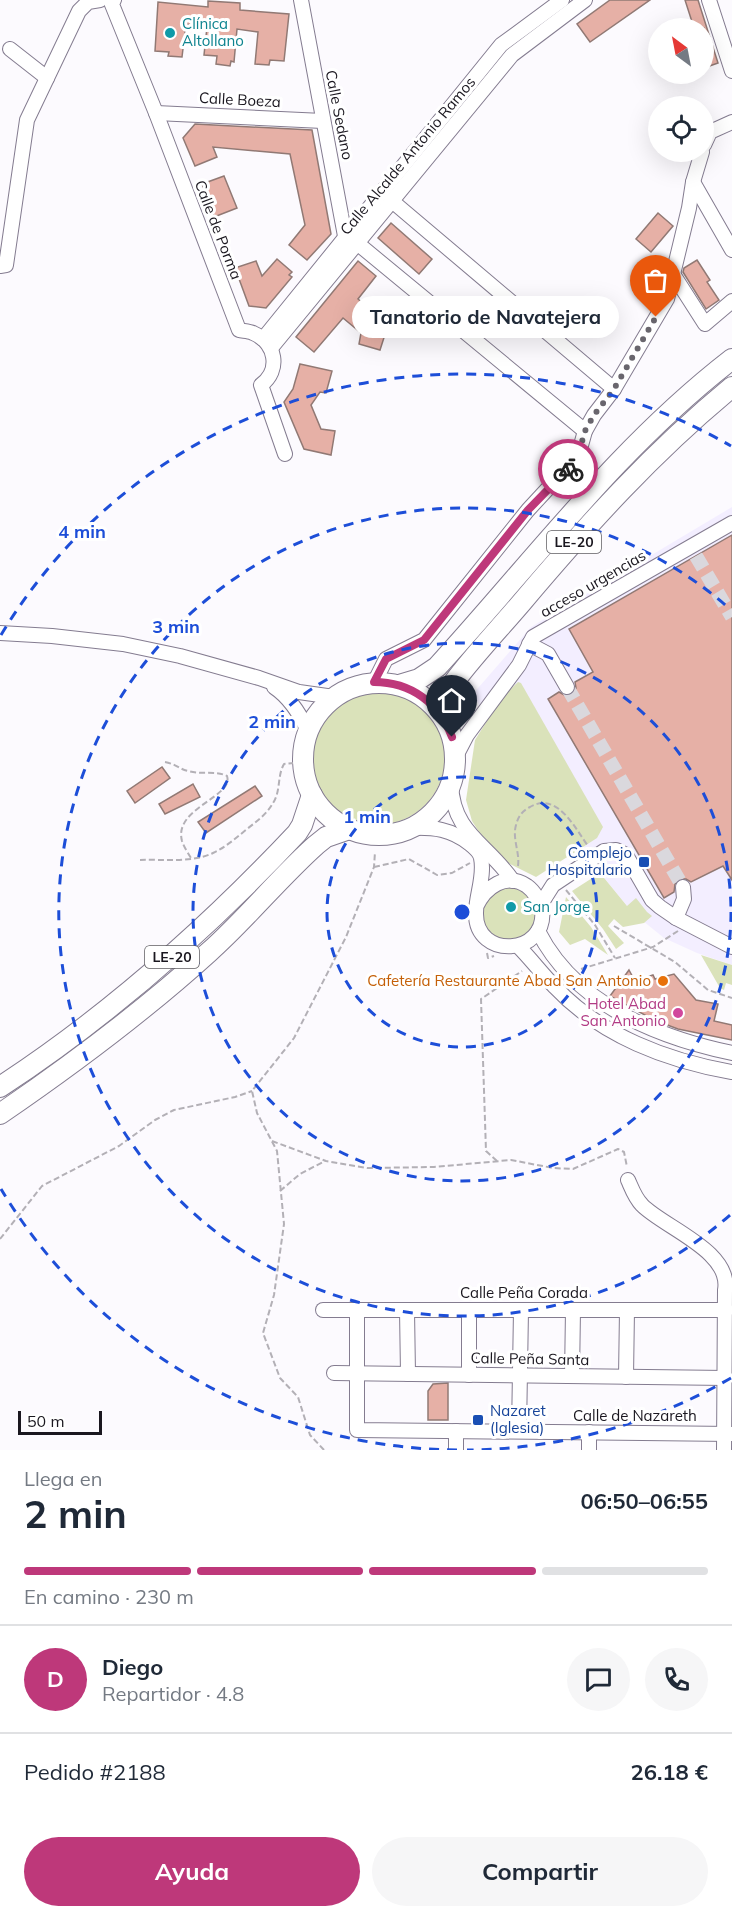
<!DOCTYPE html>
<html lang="es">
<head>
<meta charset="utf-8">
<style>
	:root { --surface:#fff; --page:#f6f6f7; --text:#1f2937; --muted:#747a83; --line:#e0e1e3; --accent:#be387a }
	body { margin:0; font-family:Mulish,sans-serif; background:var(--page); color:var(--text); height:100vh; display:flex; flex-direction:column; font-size:22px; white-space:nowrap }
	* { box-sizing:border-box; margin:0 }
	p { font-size:20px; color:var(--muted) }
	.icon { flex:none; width:33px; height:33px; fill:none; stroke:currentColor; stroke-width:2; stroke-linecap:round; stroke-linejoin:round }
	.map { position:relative; height:1450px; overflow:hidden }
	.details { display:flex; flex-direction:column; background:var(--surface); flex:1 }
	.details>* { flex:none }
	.needle { width:39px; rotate:328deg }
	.buttons { position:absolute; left:648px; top:18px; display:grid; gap:12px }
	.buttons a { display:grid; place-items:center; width:66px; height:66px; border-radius:50%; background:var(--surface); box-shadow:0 6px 24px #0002; font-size:30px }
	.scale { position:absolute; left:18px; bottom:15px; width:84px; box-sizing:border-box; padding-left:6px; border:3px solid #1a171f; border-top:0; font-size:16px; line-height:21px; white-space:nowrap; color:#1a171f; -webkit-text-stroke:4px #fff; paint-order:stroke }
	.pin { position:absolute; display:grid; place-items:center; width:51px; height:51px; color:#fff; margin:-62px -26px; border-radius:50% 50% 50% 0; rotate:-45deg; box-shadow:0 0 6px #0007 }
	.pin .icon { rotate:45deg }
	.courier { position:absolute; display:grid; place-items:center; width:60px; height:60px; margin:-30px; border:4px solid #be387a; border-radius:50%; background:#fff; color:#222; box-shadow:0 2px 8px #0007 }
	.bubble { position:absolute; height:42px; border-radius:21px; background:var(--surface); box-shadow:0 6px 24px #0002; font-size:20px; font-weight:700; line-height:42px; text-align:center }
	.headline em { font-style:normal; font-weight:700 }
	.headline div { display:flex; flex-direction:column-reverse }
	.headline { display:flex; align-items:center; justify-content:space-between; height:102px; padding:0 24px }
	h1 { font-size:39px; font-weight:700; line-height:45px }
	.bar { display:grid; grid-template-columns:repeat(4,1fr); gap:9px 6px; align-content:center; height:72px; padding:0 24px }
	.bar i { height:8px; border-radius:4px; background:var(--line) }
	.bar .active { background:var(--accent) }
	.bar p { grid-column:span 4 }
	.line { display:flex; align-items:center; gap:15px; padding:0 24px; border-top:2px solid var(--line) }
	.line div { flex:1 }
	.round { display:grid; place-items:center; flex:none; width:63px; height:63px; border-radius:32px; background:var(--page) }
	.cta { display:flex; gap:12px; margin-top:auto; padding:12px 24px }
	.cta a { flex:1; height:69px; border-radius:36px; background:var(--accent); color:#fff; font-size:24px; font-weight:700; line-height:69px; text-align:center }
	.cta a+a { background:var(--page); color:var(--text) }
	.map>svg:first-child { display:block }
	.medical { fill:#f3eeff }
	.green { fill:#dae2ba }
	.building { fill:#e6b0a6; stroke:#917974; stroke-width:1.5 }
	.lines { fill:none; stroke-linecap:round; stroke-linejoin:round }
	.minor-tunnel { stroke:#dad8dd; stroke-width:14; stroke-dasharray:14 7; stroke-linecap:butt }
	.minor-casing { stroke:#847c90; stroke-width:16 }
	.highway-casing { stroke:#847c90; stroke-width:22 }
	.path { stroke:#b3b0b6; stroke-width:2; stroke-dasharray:6 3; stroke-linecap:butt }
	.minor { stroke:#fff; stroke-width:14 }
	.highway { stroke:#fff; stroke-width:20 }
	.done { stroke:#69666d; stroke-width:6; stroke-dasharray:0 10.8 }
	.route { stroke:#be387a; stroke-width:8 }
	.ring { fill:none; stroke:#1d4ed8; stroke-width:3; stroke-dasharray:10 8 }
	.culture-dot { fill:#0f9aa8; stroke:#fff; stroke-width:2 }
	.transit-dot { fill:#1a4fb4; stroke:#fff; stroke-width:2 }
	.food-dot { fill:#e8710a; stroke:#fff; stroke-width:2 }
	.hotel-dot { fill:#d1479c; stroke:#fff; stroke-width:2 }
	.labels { text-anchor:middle; stroke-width:6; stroke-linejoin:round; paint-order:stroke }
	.shield { fill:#fff; stroke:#5f5d62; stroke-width:1.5 }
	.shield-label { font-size:14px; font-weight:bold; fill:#1a171f }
	.culture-label { font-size:15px; fill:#0d838f; stroke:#fff; text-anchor:start }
	.street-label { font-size:15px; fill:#1a171f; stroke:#fff }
	.transit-label { font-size:15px; fill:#164399; stroke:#fff; text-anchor:end }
	.food-label { font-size:15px; fill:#c56008; stroke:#fff; text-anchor:end }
	.hotel-label { font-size:15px; fill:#b23c85; stroke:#fff; text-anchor:end }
	.centre { fill:#1d4ed8; stroke:#fff; stroke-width:3 }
	.ring-label { font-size:18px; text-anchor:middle; font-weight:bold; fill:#1d4ed8; stroke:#fff; stroke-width:6; stroke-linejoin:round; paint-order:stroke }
</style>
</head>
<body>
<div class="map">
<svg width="732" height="1450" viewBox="0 0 732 1450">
	<rect width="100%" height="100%" fill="#fcfafe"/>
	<!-- medical -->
	<path class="medical" d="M732,507V965L697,953L664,938L632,912L596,868L579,838L472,695L531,627Z"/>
	<!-- green -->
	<g class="green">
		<path d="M518,682L521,683L603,827L597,838L536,877L508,863L479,832L472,821L466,800L475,740L502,697Z"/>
		<circle cx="377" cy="757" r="68"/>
		<path d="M600,873L627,906L636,898L647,912L652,916L644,923L623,927L614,919L608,926L624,943L616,949L603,929L572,891Z"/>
		<circle cx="509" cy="914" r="26"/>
		<path d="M566,897L591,927L608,955L585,939L570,945L559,932Z"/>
		<path d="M701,955L732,965V985L726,983L724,990L720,988Z"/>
	</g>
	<!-- building -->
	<g class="building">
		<path d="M610,0H650L590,42L577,24Z"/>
		<path d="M685,0H698L718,63L704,68V28H694Z"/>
		<path d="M208,1L240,3V10L289,14L284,61L270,60L269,65L255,64L258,32L237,29L234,62L231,61L230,66L216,64L217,56L204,55L207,27L186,24L182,57L168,56L169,52L155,51L158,2L208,7Z"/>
		<path d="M195,124L312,130L331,234L307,260L289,245L305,225L290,154L213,147L217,157L195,166L183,138Z"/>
		<path d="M224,176L237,208L214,217L202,184Z"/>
		<path d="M658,213L673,226L651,252L636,239Z"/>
		<path d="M391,223L432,259L419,274L378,238Z"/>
		<path d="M277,259L292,272L289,275L292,277L266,308L249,306L235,268L256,261L262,276Z"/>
		<path d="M697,260L710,280L707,282L719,300L706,309L683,272L684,268Z"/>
		<path d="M358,261L376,276L358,299L388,325L380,350L359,344L361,333L343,318L314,352L296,337Z"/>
		<path d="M300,364L332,371L326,393L320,392L311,405L321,429L335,431L331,455L304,449L284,402L293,389Z"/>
		<path d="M732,535V880L723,866L691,882L686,879H678L675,884L674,892L664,898L548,699L559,692L566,696L572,694L576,688L575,682L593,672L569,629Z"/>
		<path d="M162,767L170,778L135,803L127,791Z"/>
		<path d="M193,784L200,797L165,814L159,804Z"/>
		<path d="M255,786L262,796L206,833L198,822Z"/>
		<path d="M629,970L635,981L653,975L655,979L674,974L696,1000L718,1004L714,1021L732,1025V1040L678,1029L654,1020L610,996Z"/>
		<path d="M448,1383V1420H428V1391L433,1384Z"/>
	</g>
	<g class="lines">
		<!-- minor-tunnel -->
		<g class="minor-tunnel">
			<path d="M696,556L732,617"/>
			<path d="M567,687L683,887"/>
		</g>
		<defs>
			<g id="minor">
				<path d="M114,0L111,2L156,113L239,330C243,331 249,331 253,333C276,343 281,370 261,385L285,454"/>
				<path d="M301,0L345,236L357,243L585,431"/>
				<path d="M709,0L732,71"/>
				<path d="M10,49L47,78"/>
				<path d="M156,113L323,121"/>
				<path d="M704,145L710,132L732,122"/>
				<path d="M693,182L732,250"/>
				<path d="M392,201L614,389"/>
				<path d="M0,266L6,265L27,120L79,11L88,2L100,0"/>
				<path d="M673,274L705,324L732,301"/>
				<path d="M263,339L501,45L562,0"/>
				<path d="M271,348L512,55L585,0"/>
				<path d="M0,633L52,636L123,644L180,656L259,678L299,692L334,697"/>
				<path d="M529,644L548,654L567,687"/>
				<path d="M374,683L386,659L424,640L528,510L578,456L585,431L594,415L614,389L667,299L689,208L693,182L702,152"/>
				<path d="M274,687C289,697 300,714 308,731"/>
				<path d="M455,758L467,735L519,665L533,637L732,523"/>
				<path d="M451,784C453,834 487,843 513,881"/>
				<path d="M410,828C434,827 451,829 470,844C475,848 480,852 481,858C485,876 476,895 476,913C475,960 548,956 542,909C540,901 534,891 527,886C506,872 485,887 476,907"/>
				<path d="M541,904L553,885L604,851L616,850L626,855L652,900L660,907L676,918L732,947"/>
				<path d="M676,918L684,899L683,887"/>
				<path d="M538,931C575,1004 656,1037 732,1053"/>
				<path d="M518,946C531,959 542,974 555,987C601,1036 668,1061 732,1072"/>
				<path d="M628,1180C632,1189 635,1198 642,1205C663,1227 732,1251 725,1290L724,1450"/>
				<path d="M323,1310H726"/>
				<path d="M357,1310V1430L732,1434"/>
				<path d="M407,1310L408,1374"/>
				<path d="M469,1310V1375"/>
				<path d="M334,1373L726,1378"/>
				<path d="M572,1376L573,1310"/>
				<path d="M626,1377L627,1310"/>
				<path d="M456,1431V1450"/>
				<path d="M519,1431L521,1310"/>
				<path d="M589,1432V1450"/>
			</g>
			<g id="highway">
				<circle cx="379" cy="759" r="76"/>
				<path d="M399,685L419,679L437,667C533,562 618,447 732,359"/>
				<path d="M443,717L448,695L454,682C475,654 499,629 522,602C587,525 654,451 732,387"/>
				<path d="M0,1087C110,1015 207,929 297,833L302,825L312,795"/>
				<path d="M0,1114C73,1064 144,1011 209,952C247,918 279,878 316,845L326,837L349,829"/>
			</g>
		</defs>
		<!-- minor casing -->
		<use href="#minor" class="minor-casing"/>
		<!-- highway casing -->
		<use href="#highway" class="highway-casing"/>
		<!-- path -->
		<g class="path">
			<path d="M165,762C176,764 179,769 188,771C201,775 215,770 227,776C234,797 173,808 182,841C184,847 188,853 191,858"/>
			<path d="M140,860C163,859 192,863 213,853C226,847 236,838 247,829C257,821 267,814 273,803C281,791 277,776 284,764L303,762"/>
			<path d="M518,866C520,852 512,839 516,825C518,817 522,811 530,807C557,791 575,828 588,846"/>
			<path d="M374,867L409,859L437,875L452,873L470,863"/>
			<path d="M566,890L595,925L615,958"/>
			<path d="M614,926L675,962L708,990L732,998"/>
			<path d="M487,953L488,958L494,956"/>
			<path d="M581,969L653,947L678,931"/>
			<path d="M272,1141L326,1161L367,1168L434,1167L511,1160L553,1168L573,1169L618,1149L624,1152L627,1167"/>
			<path d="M497,1161L486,1151L481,999L522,971"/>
			<path d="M280,1191L300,1174L325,1161"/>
			<path d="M0,1239L42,1186L119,1146L155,1120L174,1110L235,1097L252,1091"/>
			<path d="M324,1450L310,1435L298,1397L280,1378L263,1333L274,1295L284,1224L277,1151L257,1113L252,1091L294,1038L346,937L374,867L375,852"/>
		</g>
		<!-- minor -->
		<use href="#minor" class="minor"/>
		<!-- highway -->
		<use href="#highway" class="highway"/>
	</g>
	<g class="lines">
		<!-- done -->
		<path class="done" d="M568,469L578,456L585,431L594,415L614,389L656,317"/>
		<!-- route -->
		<path class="route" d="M452,737C439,703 411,682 374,682L386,659L424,640L528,510L568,469"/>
	</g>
	<!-- distance rings -->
	<g class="ring">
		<circle cx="462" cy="912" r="135"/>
		<circle cx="462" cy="912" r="269"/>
		<path d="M730 1215A404 404 0 1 1 730 609"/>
		<path d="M731 1378A538 538 0 0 1 467 1450M457 1450A538 538 0 0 1 1 1189M1 635A538 538 0 0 1 731 446"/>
	</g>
	<!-- markers -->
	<g class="culture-dot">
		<circle cx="170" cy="33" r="6"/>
		<circle cx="511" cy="907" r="6"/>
	</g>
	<g class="transit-dot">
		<rect x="638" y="856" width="12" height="12" rx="3"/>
		<rect x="472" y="1414" width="12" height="12" rx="3"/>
	</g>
	<circle class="food-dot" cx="663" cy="981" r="6"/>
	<circle class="hotel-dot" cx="678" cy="1013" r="6"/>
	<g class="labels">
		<!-- shield labels -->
		<g class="shield">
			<rect x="547" y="531" width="54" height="22" rx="4.5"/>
			<rect x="145" y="946" width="54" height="22" rx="4.5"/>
		</g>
		<g class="shield-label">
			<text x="574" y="547">LE-20</text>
			<text x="172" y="962">LE-20</text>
		</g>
		<!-- culture labels -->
		<g class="culture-label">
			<text x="182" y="29">Clínica<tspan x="182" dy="17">Altollano</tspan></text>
			<text x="523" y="912">San Jorge</text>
		</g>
		<!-- street labels -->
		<g class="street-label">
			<text transform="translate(240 100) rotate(3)" y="5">Calle Boeza</text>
			<text transform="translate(339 115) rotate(79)" y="5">Calle Sedano</text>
			<text transform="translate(408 156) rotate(-50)" y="5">Calle Alcalde Antonio Ramos</text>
			<text transform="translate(218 230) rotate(69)" y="5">Calle de Porma</text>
			<text transform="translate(593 584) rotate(-30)" y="5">acceso urgencias</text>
			<text x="524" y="1298">Calle Peña Corada</text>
			<text transform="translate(530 1359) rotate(1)" y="5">Calle Peña Santa</text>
			<text x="635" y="1421">Calle de Nazareth</text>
		</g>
		<!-- transit labels -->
		<g class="transit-label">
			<text x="632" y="858">Complejo<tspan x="632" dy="17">Hospitalario</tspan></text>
			<text x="490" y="1416" text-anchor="start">Nazaret<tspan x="490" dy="17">(Iglesia)</tspan></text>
		</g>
		<!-- food labels -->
		<g class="food-label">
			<text x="651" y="986">Cafetería Restaurante Abad San Antonio</text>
		</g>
		<!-- hotel labels -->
		<g class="hotel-label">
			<text x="666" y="1009">Hotel Abad<tspan x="666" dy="17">San Antonio</tspan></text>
		</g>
	</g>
	<circle cx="462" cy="912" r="9" class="centre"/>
	<g class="ring-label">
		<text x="82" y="538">4 min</text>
		<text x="176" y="633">3 min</text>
		<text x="272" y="728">2 min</text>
		<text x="367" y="823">1 min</text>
	</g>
</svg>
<div class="buttons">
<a><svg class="needle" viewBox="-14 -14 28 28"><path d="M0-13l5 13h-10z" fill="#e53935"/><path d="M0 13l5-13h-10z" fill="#747a83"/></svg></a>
<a><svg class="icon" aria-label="locate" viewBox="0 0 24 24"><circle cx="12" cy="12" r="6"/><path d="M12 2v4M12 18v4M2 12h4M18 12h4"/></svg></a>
</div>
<div class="scale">50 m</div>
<div class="pin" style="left:656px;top:317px;background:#ea580c"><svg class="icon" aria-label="bag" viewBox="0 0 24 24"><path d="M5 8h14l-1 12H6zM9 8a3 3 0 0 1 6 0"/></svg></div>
<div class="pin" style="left:452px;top:737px;background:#1f2937"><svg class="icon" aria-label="home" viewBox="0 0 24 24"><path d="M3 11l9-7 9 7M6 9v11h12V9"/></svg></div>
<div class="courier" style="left:568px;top:469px"><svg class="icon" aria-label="bike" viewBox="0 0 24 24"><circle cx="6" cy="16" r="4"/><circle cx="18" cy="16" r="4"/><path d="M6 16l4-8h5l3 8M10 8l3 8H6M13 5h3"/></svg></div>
<div class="bubble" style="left:352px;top:296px;width:267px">Tanatorio de Navatejera</div>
</div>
<section class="details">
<div class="headline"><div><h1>2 min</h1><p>Llega en</p></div><em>06:50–06:55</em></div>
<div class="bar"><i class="active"></i><i class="active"></i><i class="active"></i><i></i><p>En camino · 230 m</p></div>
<div class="line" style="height:108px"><b class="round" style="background:var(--accent);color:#fff">D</b><div><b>Diego</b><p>Repartidor · 4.8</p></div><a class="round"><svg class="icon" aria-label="chat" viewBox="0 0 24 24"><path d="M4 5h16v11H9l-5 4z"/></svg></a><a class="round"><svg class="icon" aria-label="phone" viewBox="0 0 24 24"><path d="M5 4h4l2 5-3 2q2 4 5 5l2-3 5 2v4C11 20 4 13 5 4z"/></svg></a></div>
<div class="line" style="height:78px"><div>Pedido #2188</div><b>26.18 €</b></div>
<div class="cta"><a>Ayuda</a><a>Compartir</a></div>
</section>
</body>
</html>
